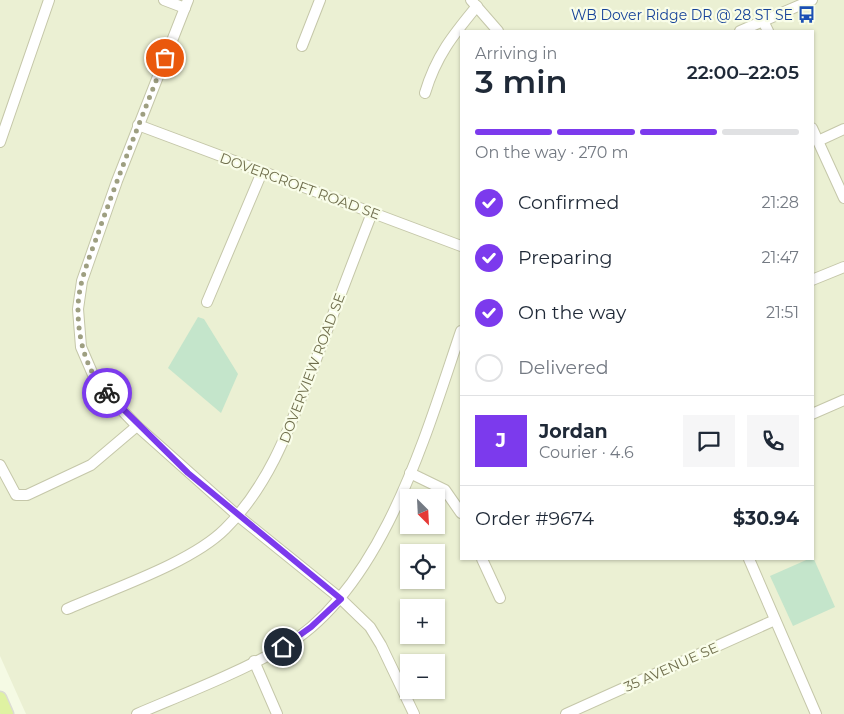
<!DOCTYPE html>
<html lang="en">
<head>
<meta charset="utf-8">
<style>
	:root { --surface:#fff; --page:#f6f6f7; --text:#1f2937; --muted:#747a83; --line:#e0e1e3; --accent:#7c3aed }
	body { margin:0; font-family:Montserrat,sans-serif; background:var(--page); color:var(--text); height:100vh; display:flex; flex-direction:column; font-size:19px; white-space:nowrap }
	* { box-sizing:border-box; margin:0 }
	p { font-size:16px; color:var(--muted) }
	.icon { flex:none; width:28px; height:28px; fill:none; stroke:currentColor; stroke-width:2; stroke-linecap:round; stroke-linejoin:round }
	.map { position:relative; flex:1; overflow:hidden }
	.side { position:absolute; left:460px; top:30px; width:354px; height:530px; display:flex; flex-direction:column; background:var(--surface); border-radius:0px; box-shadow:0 1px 4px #0004 }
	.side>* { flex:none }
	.needle { width:32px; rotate:156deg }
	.fabs { position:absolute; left:400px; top:489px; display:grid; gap:10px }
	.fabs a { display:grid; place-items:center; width:45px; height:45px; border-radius:0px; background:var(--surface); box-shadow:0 1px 4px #0004; font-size:25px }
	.pin { position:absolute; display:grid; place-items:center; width:42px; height:42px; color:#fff; margin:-21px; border:2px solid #fff; border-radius:50%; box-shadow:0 1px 5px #0007 }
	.courier { position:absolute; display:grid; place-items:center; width:50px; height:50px; margin:-25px; border:4px solid #7c3aed; border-radius:50%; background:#fff; color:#222; box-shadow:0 1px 6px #0007 }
	.head em { font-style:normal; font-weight:600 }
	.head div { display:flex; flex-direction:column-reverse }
	.head { display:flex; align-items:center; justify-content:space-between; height:85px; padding:0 15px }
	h1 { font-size:32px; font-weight:600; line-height:38px }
	.bar { display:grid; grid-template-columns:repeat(4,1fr); gap:8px 5px; align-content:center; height:60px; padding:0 15px }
	.bar i { height:6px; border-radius:4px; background:var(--line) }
	.bar .current { background:var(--accent) }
	.bar p { grid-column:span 4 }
	.line { display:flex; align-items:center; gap:12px; padding:0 15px; border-top:1px solid var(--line) }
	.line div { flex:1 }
	.round { display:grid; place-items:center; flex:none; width:52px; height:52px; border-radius:0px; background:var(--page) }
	ol { padding:0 15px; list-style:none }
	li { display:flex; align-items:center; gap:15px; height:55px }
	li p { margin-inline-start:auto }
	li .icon { padding:5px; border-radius:50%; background:var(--accent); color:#fff; stroke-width:4 }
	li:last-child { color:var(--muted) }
	li i { width:28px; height:28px; border:2px solid var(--line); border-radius:50% }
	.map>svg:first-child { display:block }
	.residential { fill:#ebf0d3; fill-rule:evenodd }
	.green { fill:#c4e5cb }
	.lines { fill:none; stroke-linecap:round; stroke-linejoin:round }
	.minor-casing { stroke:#c5c7a9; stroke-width:12 }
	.major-casing { stroke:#dcdcd4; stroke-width:15 }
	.minor { stroke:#fff; stroke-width:10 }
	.major { stroke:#dff2a2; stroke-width:12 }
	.done { stroke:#9e9f81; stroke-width:5; stroke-dasharray:0 9 }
	.route { stroke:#7c3aed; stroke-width:6 }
	.labels { text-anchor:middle; stroke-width:4.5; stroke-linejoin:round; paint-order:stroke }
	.transit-label { font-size:14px; fill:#164399; stroke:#f9fde9; text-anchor:end }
	.street-label { font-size:14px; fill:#6f6e4c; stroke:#f9fde9 }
</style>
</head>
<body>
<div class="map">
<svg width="844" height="714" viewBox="0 0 844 714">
	<rect width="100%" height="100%" fill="#f5fae4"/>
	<!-- residential -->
	<path class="residential" d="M0,0H844V714H26L0,656ZM461,31H812V559H461ZM409,498H436V525H409ZM409,552H436V580H409ZM409,608H436V635H409ZM409,662H436V690H409Z"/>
	<!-- green -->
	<g class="green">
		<path d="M198,317L204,319L238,374L221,413L168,368Z"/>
		<path d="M813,557L835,607L793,626L770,576Z"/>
	</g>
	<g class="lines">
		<defs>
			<g id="minor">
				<path d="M164,0L185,8"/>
				<path d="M188,0L117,181L82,281L78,309L81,347L97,384L137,426L237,515L341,599L370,627L381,645L414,714"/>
				<path d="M471,0L498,31"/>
				<path d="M763,21L768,31"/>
				<path d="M740,31L812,0"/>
				<path d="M302,46L320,0"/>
				<path d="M425,93C436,56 453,35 477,6"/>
				<path d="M138,125L461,246"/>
				<path d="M812,128L844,198"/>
				<path d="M818,141L844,129"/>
				<path d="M0,142L49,0"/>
				<path d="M812,280L844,267"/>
				<path d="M207,302L262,172"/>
				<path d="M812,414L844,400"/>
				<path d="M0,465L16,495H27L91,465L137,426"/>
				<path d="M410,473L445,490L461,513"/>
				<path d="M482,559L500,598"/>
				<path d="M749,559L816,714"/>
				<path d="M67,609C112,589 191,563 225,529C272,483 293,418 317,357C335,309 353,261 372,213"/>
				<path d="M254,661L277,714"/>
				<path d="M137,714C184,694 238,673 282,648C382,591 426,434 461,331"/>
				<path d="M566,714L775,620"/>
			</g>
			<path id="major" d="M0,698L7,714"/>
		</defs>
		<!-- minor casing -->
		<use href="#minor" class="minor-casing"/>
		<!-- major casing -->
		<use href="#major" class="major-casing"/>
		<!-- minor -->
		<use href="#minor" class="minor"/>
		<!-- major -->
		<use href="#major" class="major"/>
	</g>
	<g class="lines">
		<!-- done -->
		<path class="done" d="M107,393C86,371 78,339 78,309C78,281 92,252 101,225C121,169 143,114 165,58"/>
		<!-- route -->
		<path class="route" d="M107,393L188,473L341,599L311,627L283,647"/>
	</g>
	<!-- icons -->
	<defs>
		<symbol id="bus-bare" viewBox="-9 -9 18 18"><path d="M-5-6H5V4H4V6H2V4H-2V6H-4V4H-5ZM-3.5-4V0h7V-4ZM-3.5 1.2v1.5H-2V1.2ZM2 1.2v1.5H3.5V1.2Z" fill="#1a4fb4" stroke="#f9fde9" stroke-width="2.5" paint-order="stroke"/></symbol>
	</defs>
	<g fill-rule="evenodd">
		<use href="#bus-bare" x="794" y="2" width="25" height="25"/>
	</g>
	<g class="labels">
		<!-- transit labels -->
		<g class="transit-label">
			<text x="793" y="20">WB Dover Ridge DR @ 28 ST SE</text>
		</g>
		<!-- street labels -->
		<g class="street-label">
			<text transform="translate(300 186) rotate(20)" y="5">DOVERCROFT ROAD SE</text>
			<text transform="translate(312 368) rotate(-69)" y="5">DOVERVIEW ROAD SE</text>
			<text transform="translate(671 667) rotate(-24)" y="5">35 AVENUE SE</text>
		</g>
	</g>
</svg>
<div class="fabs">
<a><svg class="needle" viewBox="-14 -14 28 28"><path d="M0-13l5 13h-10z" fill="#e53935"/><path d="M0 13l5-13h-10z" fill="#747a83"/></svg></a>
<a><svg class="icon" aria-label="locate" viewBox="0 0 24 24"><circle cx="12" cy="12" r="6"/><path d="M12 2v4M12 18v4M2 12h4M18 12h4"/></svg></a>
<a>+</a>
<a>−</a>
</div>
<div class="pin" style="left:165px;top:58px;background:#ea580c"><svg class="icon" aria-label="bag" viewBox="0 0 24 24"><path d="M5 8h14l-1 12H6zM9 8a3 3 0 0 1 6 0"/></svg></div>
<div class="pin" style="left:283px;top:647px;background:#1f2937"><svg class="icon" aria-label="home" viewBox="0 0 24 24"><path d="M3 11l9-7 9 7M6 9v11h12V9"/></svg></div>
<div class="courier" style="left:107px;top:393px"><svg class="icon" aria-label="bike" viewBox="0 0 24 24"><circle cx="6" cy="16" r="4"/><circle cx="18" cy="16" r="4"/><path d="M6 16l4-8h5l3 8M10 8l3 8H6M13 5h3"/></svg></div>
<section class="side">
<div class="head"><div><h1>3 min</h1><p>Arriving in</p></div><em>22:00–22:05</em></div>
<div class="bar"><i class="current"></i><i class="current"></i><i class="current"></i><i></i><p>On the way · 270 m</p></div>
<ol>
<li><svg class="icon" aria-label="check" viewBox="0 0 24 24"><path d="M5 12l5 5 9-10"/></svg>Confirmed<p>21:28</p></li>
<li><svg class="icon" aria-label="check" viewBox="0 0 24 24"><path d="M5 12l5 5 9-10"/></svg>Preparing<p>21:47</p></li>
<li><svg class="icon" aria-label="check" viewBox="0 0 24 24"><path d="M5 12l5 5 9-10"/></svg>On the way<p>21:51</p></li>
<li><i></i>Delivered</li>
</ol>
<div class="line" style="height:90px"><b class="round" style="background:var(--accent);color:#fff">J</b><div><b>Jordan</b><p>Courier · 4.6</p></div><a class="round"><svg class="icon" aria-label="chat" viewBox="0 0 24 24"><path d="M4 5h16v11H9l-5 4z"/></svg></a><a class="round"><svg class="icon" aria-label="phone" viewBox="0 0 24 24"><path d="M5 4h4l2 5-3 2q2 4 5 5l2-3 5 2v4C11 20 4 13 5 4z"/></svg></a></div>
<div class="line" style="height:65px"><div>Order #9674</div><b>$30.94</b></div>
</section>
</div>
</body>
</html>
